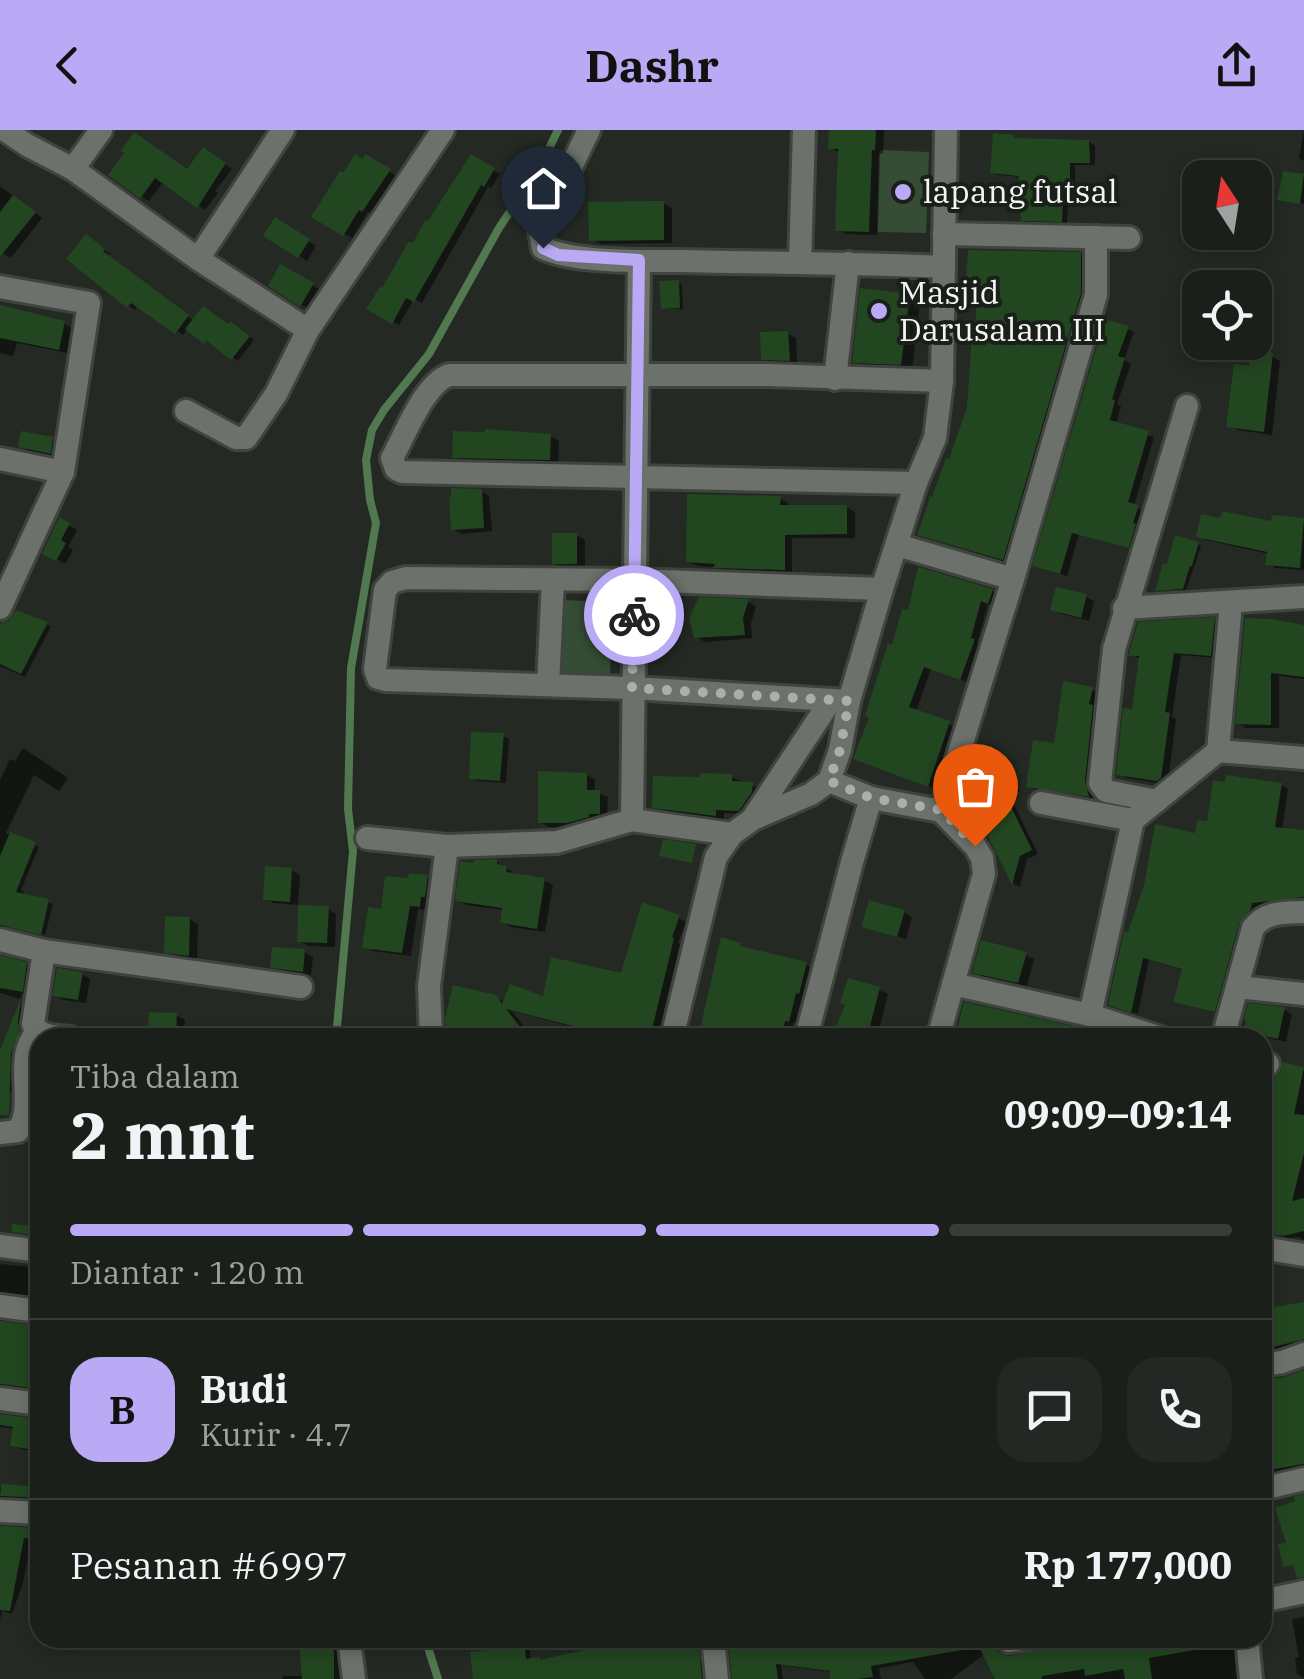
<!DOCTYPE html>
<html lang="id">
<head>
<meta charset="utf-8">
<style>
	:root { --surface:#1b1f1a; --page:#242723; --text:#f1f3f6; --muted:#a0a2a2; --line:#393d39; --accent:#baaaf6 }
	body { margin:0; font-family:"IBM Plex Serif",serif; background:var(--page); color:var(--text); height:100vh; display:flex; flex-direction:column; font-size:38px; white-space:nowrap }
	* { box-sizing:border-box; margin:0 }
	p { font-size:32px; color:var(--muted) }
	.icon { flex:none; width:55px; height:55px; fill:none; stroke:currentColor; stroke-width:2; stroke-linecap:round; stroke-linejoin:round }
	.map { position:relative; flex:1; overflow:hidden }
	.details { position:absolute; left:30px; top:898px; width:1242px; height:620px; display:flex; flex-direction:column; background:var(--surface); border-radius:30px; box-shadow:0 5px 15px #0003,0 0 0 2px var(--line) }
	.details>* { flex:none }
	.needle { width:65px; rotate:348deg }
	.controls { position:absolute; left:1182px; top:30px; display:grid; gap:20px }
	.controls a { display:grid; place-items:center; width:90px; height:90px; border-radius:20px; background:var(--surface); box-shadow:0 5px 15px #0003,0 0 0 2px var(--line); font-size:50px }
	.pin { position:absolute; display:grid; place-items:center; width:85px; height:85px; color:#fff; margin:-102px -42px; border-radius:50% 50% 50% 0; rotate:-45deg; box-shadow:0 0 10px #0007 }
	.pin .icon { rotate:45deg }
	.courier { position:absolute; display:grid; place-items:center; width:100px; height:100px; margin:-50px; border:8px solid #baaaf6; border-radius:50%; background:#fff; color:#222; box-shadow:0 2px 12px #0007 }
	.overview em { font-style:normal; font-weight:800 }
	.overview div { display:flex; flex-direction:column-reverse }
	.overview { display:flex; align-items:center; justify-content:space-between; height:170px; padding:0 40px }
	h1 { font-size:65px; font-weight:800; line-height:75px }
	.bar { display:grid; grid-template-columns:repeat(4,1fr); gap:15px 10px; align-content:center; height:120px; padding:0 40px }
	.bar i { height:12px; border-radius:8px; background:var(--line) }
	.bar .selected { background:var(--accent) }
	.bar p { grid-column:span 4 }
	.line { display:flex; align-items:center; gap:25px; padding:0 40px; border-top:2px solid var(--line) }
	.line div { flex:1 }
	.round { display:grid; place-items:center; flex:none; width:105px; height:105px; border-radius:30px; background:var(--page) }
	header { display:flex; justify-content:space-between; align-items:center; height:130px; padding:0 40px; background:var(--accent); color:#111; font-size:45px; font-weight:800 }
	.map>svg:first-child { display:block }
	.green { fill:#364d35 }
	.shadow { fill:#0007 }
	.lines { fill:none; stroke-linecap:round; stroke-linejoin:round }
	.stream { stroke:#527850; stroke-width:8 }
	.building { fill:#224620 }
	.minor-casing { stroke:#40443f; stroke-width:28 }
	.minor { stroke:#6c726b; stroke-width:22 }
	.done { stroke:#abaeaa; stroke-width:10; stroke-dasharray:0 18 }
	.route { stroke:#baaaf6; stroke-width:12 }
	.poi-dot { fill:#baaaf6; stroke:#1a1f1a; stroke-width:4 }
	.labels { text-anchor:middle; stroke-width:8; stroke-linejoin:round; paint-order:stroke }
	.poi-label { font-size:32px; fill:#f3f6f2; stroke:#1a1f1a; text-anchor:start }
</style>
</head>
<body>
<header><svg class="icon" aria-label="back" viewBox="0 0 24 24"><path d="M15 5l-7 7 7 7"/></svg>Dashr<svg class="icon" aria-label="share" viewBox="0 0 24 24"><path d="M12 15V3M7 8l5-5 5 5M5 13v7h14v-7"/></svg></header>
<div class="map">
<svg width="1304" height="1549" viewBox="0 0 1304 1549">
	<rect width="100%" height="100%" fill="#242923"/>
	<!-- green -->
	<g class="green">
		<path d="M880,20L929,22L926,103L878,102Z"/>
		<path d="M562,470L613,472L610,544L560,543Z"/>
	</g>
	<!-- shadow -->
	<g class="shadow">
		<path d="M831,0H884L883,24L879,23L877,105L846,104L838,99L840,23L831,18Z"/>
		<path d="M1304,1V31L1299,28Z"/>
		<path d="M1013,8L1018,11L1089,12L1095,16V35H1075V54L1069,53L1067,93H1029L1023,89L1022,47L998,45L992,42Z"/>
		<path d="M127,23L188,42L211,24L232,39L215,61L218,63L205,80L164,51L149,71L142,67Z"/>
		<path d="M366,27L397,46L372,84L368,82L352,108L315,86Z"/>
		<path d="M472,28L500,44L491,58L488,57L422,173L414,169L399,195L370,179L429,95Z"/>
		<path d="M1285,44L1304,47V74L1284,70Z"/>
		<path d="M0,56L42,88L11,128L0,122Z"/>
		<path d="M663,73L672,78V113L600,114L592,109Z"/>
		<path d="M276,90L316,116L307,131L266,105Z"/>
		<path d="M93,111L110,124L108,126L194,191L237,197L254,210L238,231L188,198L183,205L138,175L135,180L129,176Z"/>
		<path d="M1080,124L1088,129V168L1011,433L928,408L920,404L950,332L970,278L978,205L979,163L968,158Z"/>
		<path d="M281,138L321,160L310,180L271,156Z"/>
		<path d="M679,153L682,155L683,179H667L663,177Z"/>
		<path d="M909,166L920,173L912,240L866,238L855,232Z"/>
		<path d="M0,177L64,193L72,198L67,223L17,213L13,226L0,223Z"/>
		<path d="M1128,199L1134,202L1124,230L1131,234L1117,274L1121,276L1116,294L1154,307L1134,376L1144,381L1135,419L1079,404L1067,446L1042,439L1035,435Z"/>
		<path d="M788,204L796,208L797,234L772,233L764,229Z"/>
		<path d="M1272,226L1280,231L1272,305L1238,300L1229,295L1251,239Z"/>
		<path d="M550,306L559,311L558,334L463,332L455,327Z"/>
		<path d="M52,310L61,315L59,327L29,321L21,316Z"/>
		<path d="M481,361L489,366L492,401L462,404L453,399Z"/>
		<path d="M780,368L788,373V378L846,377L855,382V408H792V444L724,441L716,437L697,436L688,431Z"/>
		<path d="M1274,387L1304,391V440L1275,438L1268,433L1269,424L1206,410L1199,406L1273,394Z"/>
		<path d="M60,390L77,400L68,417L73,420L65,434L45,422Z"/>
		<path d="M576,405L585,410V438H563L554,433Z"/>
		<path d="M1198,414L1201,416L1186,460H1158Z"/>
		<path d="M992,461L999,465L996,476L988,474L977,514L981,516L968,552L931,539L916,582L957,597L936,659L863,632L893,518Z"/>
		<path d="M1086,467L1094,471L1089,491L1062,484L1053,479Z"/>
		<path d="M701,470L748,472L756,476L751,494L752,508L705,512L696,507Z"/>
		<path d="M1214,490L1221,494L1218,528L1181,525L1172,587L1176,589L1168,652L1165,654L1126,648L1119,643L1134,581L1141,529L1131,525Z"/>
		<path d="M1247,491L1304,497V549L1279,546V598H1246L1238,593Z"/>
		<path d="M46,494L51,496L25,547L0,536V500Z"/>
		<path d="M1092,560L1099,564L1095,579L1099,581L1092,657L1095,669L1036,660L1029,656Z"/>
		<path d="M503,606L509,609L506,653L477,651L471,647Z"/>
		<path d="M23,618L68,648L59,661L34,645L6,703L39,717L21,760L24,762L23,766L53,774L45,805L10,796L0,798V650L10,629L15,631Z"/>
		<path d="M991,618L999,622L1020,662L1007,660L1038,724L1027,729L1020,757L1014,754L972,669L994,659L983,652Z"/>
		<path d="M587,645L595,650V662L608,667L607,687H597V691L577,697H549L540,692Z"/>
		<path d="M731,647L760,659L748,684L724,683V689H718L663,681L655,676Z"/>
		<path d="M1281,655L1288,659L1282,700L1304,702V770L1259,776L1221,884L1183,874L1176,871L1184,840L1149,830L1138,884L1117,878L1130,805L1197,706L1209,694Z"/>
		<path d="M497,732L514,743L544,750L553,755L545,802L511,797L502,792L504,780L466,775L458,770Z"/>
		<path d="M291,740L300,745L298,775L274,773L265,769Z"/>
		<path d="M427,747L436,752L428,780L418,779L411,826L373,821L365,816L383,782L410,751Z"/>
		<path d="M328,779L336,784L335,817L308,816L299,811Z"/>
		<path d="M904,782L912,787L906,809L873,800L864,796Z"/>
		<path d="M679,788L686,792L678,813L680,814L660,901L651,908H614L512,881L533,908H455L497,868L505,873L545,869L623,846Z"/>
		<path d="M189,789L198,794L197,829L176,826L167,821Z"/>
		<path d="M740,815L749,821L806,835L814,839L807,866L803,865L797,894L793,893L790,908H700Z"/>
		<path d="M304,822L313,827L311,845L281,841L273,836Z"/>
		<path d="M1026,825L1034,829L1027,856L983,847L975,842Z"/>
		<path d="M0,828L26,835L35,839L31,865L22,863L20,869L0,863Z"/>
		<path d="M82,844L90,849L86,873L63,870L55,865Z"/>
		<path d="M879,860L888,864L877,908H841L835,904L847,875Z"/>
		<path d="M23,872L26,873L22,896L24,904L15,962L0,960L1,925Z"/>
		<path d="M966,875L1085,902L1103,908H958Z"/>
		<path d="M1284,880L1292,884L1286,912L1255,905L1247,901Z"/>
		<path d="M176,885L185,890L184,908H150Z"/>
		<path d="M1285,935L1304,940V1110L1298,1107L1291,1108L1278,1106L1272,1102L1262,1064V991L1266,992Z"/>
		<path d="M0,1134L40,1138V1168L11,1164L0,1168Z"/>
		<path d="M1304,1175V1213L1262,1224V1179L1269,1176L1274,1179Z"/>
		<path d="M0,1194L40,1198V1259L10,1257L0,1260Z"/>
		<path d="M1304,1242V1337L1262,1345V1271Z"/>
		<path d="M0,1287L40,1291V1322L20,1319L13,1315L15,1299L0,1297Z"/>
		<path d="M0,1357L40,1360V1372H0Z"/>
		<path d="M0,1397L40,1400V1411L31,1410L23,1453L12,1484L2,1481L0,1490Z"/>
		<path d="M1304,1487V1548L1297,1544L1295,1528L1299,1527L1292,1489Z"/>
		<path d="M302,1508H344L345,1549H282L283,1546H304Z"/>
		<path d="M582,1508H679L684,1533L699,1530L705,1533L707,1549H476L523,1509L529,1512L531,1531L539,1529L544,1532L585,1522Z"/>
		<path d="M730,1508H998L999,1521L1005,1527L1081,1518L1079,1508H1237L1242,1549H998L985,1524L951,1549H925L913,1532L879,1538L881,1549H833L832,1542L781,1535L783,1549H734Z"/>
	</g>
	<g class="lines">
		<!-- stream -->
		<g class="stream">
			<path d="M336,908L353,721L348,679L351,538L376,393L370,370L366,330L372,300L384,280L429,224L499,98L541,35L558,0"/>
			<path d="M425,1508L438,1549"/>
		</g>
	</g>
	<!-- building -->
	<g class="building">
		<path d="M829,0H876L875,20H872L869,102L835,101L838,19H828Z"/>
		<path d="M134,2L187,39L203,17L226,33L197,78L155,48L140,69L108,45L124,23L121,21Z"/>
		<path d="M993,3L1013,5V8L1089,10L1090,33H1070V52L1064,51L1062,92L1021,91L1019,46L990,43Z"/>
		<path d="M355,24L363,29L365,24L391,39L362,82L359,80L343,106L311,87L340,41L343,43Z"/>
		<path d="M471,24L495,38L484,57L481,55L414,172L406,168L392,194L366,179L380,157L382,158L409,111L413,113L425,90L428,91Z"/>
		<path d="M1283,41L1304,44L1300,74L1277,70Z"/>
		<path d="M13,65L36,82L0,127V82Z"/>
		<path d="M648,71H664V110L589,111L588,72Z"/>
		<path d="M275,87L310,109L298,128L263,106Z"/>
		<path d="M86,104L105,119L103,121L189,185L175,204L131,173L127,178L66,129Z"/>
		<path d="M968,120L1081,122V163L1003,430L917,405L930,367H932L946,328L949,329L967,277L972,203H975L977,160H965Z"/>
		<path d="M280,134L314,153L300,177L268,156Z"/>
		<path d="M679,150L680,178L661,179L659,151Z"/>
		<path d="M860,158L910,164L901,235L852,233Z"/>
		<path d="M0,175L65,191L59,220L0,208Z"/>
		<path d="M203,176L228,194L230,191L250,206L231,230L206,210L204,214L185,199Z"/>
		<path d="M1105,189L1129,196L1118,226L1125,228L1112,269L1115,270L1110,290L1149,301L1128,372L1139,375L1133,393L1136,394L1129,418L1072,403L1060,444L1032,436Z"/>
		<path d="M788,201L790,231L761,230L760,202Z"/>
		<path d="M1250,221L1273,223L1264,302L1226,297L1234,234L1249,236Z"/>
		<path d="M485,299L551,304L550,330L452,328L453,301L485,302Z"/>
		<path d="M21,301L53,307L51,324L18,317Z"/>
		<path d="M451,358L482,359L484,398L451,400L449,367H451Z"/>
		<path d="M687,364L781,366L780,375H847V404L785,405V440L713,438L715,434L686,432Z"/>
		<path d="M1222,381L1271,391L1272,385L1304,388L1300,438L1265,435L1267,422L1196,407L1201,384L1220,388Z"/>
		<path d="M59,387L70,393L61,410L66,413L56,431L42,424Z"/>
		<rect x="552" y="403" width="25" height="31"/>
		<path d="M1175,405L1199,412L1192,436H1190L1183,459L1155,461L1163,433L1167,434Z"/>
		<path d="M918,437L993,459L988,474L981,471L971,508L975,509L960,550L924,537L909,577L950,591L928,657L853,629L869,588L865,586L888,513L892,515L902,479L908,480Z"/>
		<path d="M1056,457L1087,464L1081,488L1050,480Z"/>
		<path d="M699,467L749,469L743,488L745,505L694,508L689,488Z"/>
		<path d="M16,480L48,492L21,544L0,534V497L1,493L9,490Z"/>
		<path d="M1215,487L1211,526L1174,523L1165,582L1170,583L1161,648L1157,651L1116,645L1123,578L1132,579L1139,526H1128L1138,492Z"/>
		<path d="M1245,488L1271,489L1304,495V547L1271,543V595L1235,594Z"/>
		<path d="M1063,551L1093,557L1089,574L1093,575L1085,651L1089,667L1026,657L1033,610L1054,613Z"/>
		<path d="M471,602L504,603L500,651L469,649Z"/>
		<path d="M991,615L1015,660L1002,658L1032,720L1020,726L1012,755L969,668L994,656L981,654L971,636L974,624Z"/>
		<path d="M538,641L587,643V660H600V684H589V687L567,693H538Z"/>
		<path d="M700,643L732,644V651L753,652L752,662L739,681L716,680V686L652,678L653,646L699,647Z"/>
		<path d="M1226,645L1282,653L1275,697L1304,700V767L1252,773L1251,779L1239,794L1215,882L1173,872L1182,839L1143,828L1131,883L1108,875L1124,801L1128,802L1144,755L1155,694L1195,703L1197,690L1207,691L1213,650L1225,652Z"/>
		<path d="M10,702L36,712L16,762L49,769L41,805L0,795V726Z"/>
		<path d="M663,709L696,714L692,733L659,726Z"/>
		<path d="M497,729V734L507,736L506,742L545,748L537,799L500,793L502,778L455,771L460,731L473,733L474,730Z"/>
		<path d="M265,736L292,738L290,772L263,770Z"/>
		<path d="M409,743L428,745L425,767H421L420,777L410,776L402,823L362,818L368,777L381,779L385,746L408,748Z"/>
		<path d="M869,770L905,780L897,807L861,797Z"/>
		<path d="M642,772L680,785L672,807L674,808L650,908H619L506,879L529,908H455L446,905L445,888L453,855L496,865L502,874L510,854L543,866L551,827L621,843Z"/>
		<path d="M298,775L329,776L327,813L297,812Z"/>
		<path d="M165,786L190,787L189,826L164,823Z"/>
		<path d="M721,807L741,813L740,816L807,832L799,864L796,863L789,892L785,891L782,908H698Z"/>
		<path d="M981,810L1027,822L1018,853L972,843Z"/>
		<path d="M272,817L305,819L303,842L270,838Z"/>
		<path d="M0,825L27,832L23,862L0,858Z"/>
		<path d="M57,838L83,842L78,870L52,866Z"/>
		<path d="M848,848L880,857L867,908H852L834,901L845,875L840,873Z"/>
		<path d="M21,868L18,892L20,901L11,924L9,985H0V920Z"/>
		<path d="M964,872L1086,899L1091,901V908H990L957,900Z"/>
		<path d="M1248,873L1285,877L1278,909L1244,902L1246,890L1244,889Z"/>
		<path d="M149,882L177,883L176,908H147Z"/>
		<path d="M1283,932L1304,937L1294,984L1304,985V1023L1292,1071L1304,1068V1101L1283,1106L1269,1104L1262,1075V997L1274,948L1281,941Z"/>
		<path d="M12,1094L40,1097V1106L12,1102Z"/>
		<path d="M1304,1172V1209L1262,1220V1179Z"/>
		<path d="M0,1191L39,1196L36,1217L40,1218V1259L0,1254Z"/>
		<path d="M1304,1240V1334L1262,1341V1250L1285,1247Z"/>
		<path d="M0,1284L40,1289V1321L10,1316L13,1297L0,1295Z"/>
		<path d="M1,1354L40,1357V1368L0,1366Z"/>
		<path d="M1304,1364V1447L1297,1448L1293,1435L1283,1437L1278,1414L1286,1413L1275,1378L1295,1371L1293,1367Z"/>
		<path d="M0,1396L40,1398V1409L24,1408L10,1481L0,1480Z"/>
		<path d="M299,1508H334V1549H302Z"/>
		<path d="M524,1508L526,1529L540,1527V1530L585,1520L583,1508H698L702,1549H473L470,1522L498,1519L497,1510Z"/>
		<path d="M728,1508H809L810,1513L905,1512L901,1508H972L973,1518L871,1536L873,1547L857,1549H830V1541L776,1534L778,1549H732Z"/>
		<path d="M992,1508L997,1520L1004,1525L1010,1526L1037,1520L1042,1514L1043,1508H1205L1206,1518L1149,1528L1152,1549H1125L1123,1539L1085,1546L1084,1539L1042,1546V1549H995L979,1517Z"/>
	</g>
	<g class="lines">
		<defs>
			<g id="minor">
				<path d="M5,0L27,15L73,39L198,129L308,200"/>
				<path d="M589,0L540,101L543,118C575,133 643,131 681,131C768,133 856,133 944,137"/>
				<path d="M73,39L101,0"/>
				<path d="M944,104L1129,108"/>
				<path d="M198,129L283,0"/>
				<path d="M800,133L804,0"/>
				<path d="M0,157L89,173L63,342L0,478"/>
				<path d="M835,249L848,133"/>
				<path d="M186,281L236,308H246L276,264L308,200L443,0"/>
				<path d="M0,329L63,342"/>
				<path d="M916,353L402,342L396,339L392,328C405,305 424,254 449,245H768L942,251"/>
				<path d="M897,415L1013,449"/>
				<path d="M1124,478L1304,467"/>
				<path d="M548,555L553,450"/>
				<path d="M849,571L632,558L385,550L378,548L375,539L385,460L392,452L406,448L634,450L882,459"/>
				<path d="M1218,621L1231,473"/>
				<path d="M829,651L871,668L941,681L975,716L982,728L984,744L938,908"/>
				<path d="M1157,671L1106,661L1100,653L1114,519L1187,276"/>
				<path d="M1041,673L1133,690"/>
				<path d="M941,681L1013,449L1096,165V107"/>
				<path d="M753,688L831,570"/>
				<path d="M632,690L639,131"/>
				<path d="M367,708L447,716L557,712L632,690L732,704L753,689L811,664L829,651L840,620L849,571L882,459L916,353L935,308L942,251L946,0"/>
				<path d="M0,810L44,821L301,857"/>
				<path d="M44,821L33,894C40,908 55,906 70,908"/>
				<path d="M953,854L1090,885L1161,908"/>
				<path d="M1237,857L1304,864"/>
				<path d="M1090,885L1133,690L1218,621L1304,628"/>
				<path d="M431,908L429,856L447,716"/>
				<path d="M672,908L716,727L732,704"/>
				<path d="M806,908L852,732L871,668"/>
				<path d="M1223,908L1253,798C1266,781 1284,783 1304,782"/>
				<path d="M1262,934H1268"/>
				<path d="M0,1003L18,1001C37,973 12,929 37,902"/>
				<path d="M0,1116L40,1121"/>
				<path d="M1262,1118L1304,1125"/>
				<path d="M0,1176L38,1181"/>
				<path d="M1262,1235L1282,1232L1304,1224"/>
				<path d="M0,1269L40,1274"/>
				<path d="M1262,1359L1304,1349"/>
				<path d="M0,1381L40,1383"/>
				<path d="M1262,1471L1304,1462"/>
				<path d="M349,1508L354,1549"/>
				<path d="M713,1508L717,1549"/>
				<path d="M1007,1508L1009,1511L1028,1508"/>
				<path d="M1247,1508L1251,1549"/>
			</g>
		</defs>
		<!-- minor casing -->
		<use href="#minor" class="minor-casing"/>
		<!-- minor -->
		<use href="#minor" class="minor"/>
	</g>
	<g class="lines">
		<!-- done -->
		<path class="done" d="M634,485L632,558L849,571L840,620L829,651L871,668L942,680L975,716"/>
		<!-- route -->
		<path class="route" d="M543,118L558,125L639,130L634,485"/>
	</g>
	<!-- markers -->
	<g class="poi-dot">
		<circle cx="903" cy="62" r="10"/>
		<circle cx="879" cy="181" r="10"/>
	</g>
	<g class="labels">
		<!-- poi labels -->
		<g class="poi-label">
			<text x="923" y="73">lapang futsal</text>
			<text x="899" y="174">Masjid<tspan x="899" dy="37">Darusalam III</tspan></text>
		</g>
	</g>
</svg>
<div class="controls">
<a><svg class="needle" viewBox="-14 -14 28 28"><path d="M0-13l5 13h-10z" fill="#e53935"/><path d="M0 13l5-13h-10z" fill="#a0a2a2"/></svg></a>
<a><svg class="icon" aria-label="locate" viewBox="0 0 24 24"><circle cx="12" cy="12" r="6"/><path d="M12 2v4M12 18v4M2 12h4M18 12h4"/></svg></a>
</div>
<div class="pin" style="left:975px;top:716px;background:#ea580c"><svg class="icon" aria-label="bag" viewBox="0 0 24 24"><path d="M5 8h14l-1 12H6zM9 8a3 3 0 0 1 6 0"/></svg></div>
<div class="pin" style="left:543px;top:118px;background:#1f2937"><svg class="icon" aria-label="home" viewBox="0 0 24 24"><path d="M3 11l9-7 9 7M6 9v11h12V9"/></svg></div>
<div class="courier" style="left:634px;top:485px"><svg class="icon" aria-label="bike" viewBox="0 0 24 24"><circle cx="6" cy="16" r="4"/><circle cx="18" cy="16" r="4"/><path d="M6 16l4-8h5l3 8M10 8l3 8H6M13 5h3"/></svg></div>
<section class="details">
<div class="overview"><div><h1>2 mnt</h1><p>Tiba dalam</p></div><em>09:09–09:14</em></div>
<div class="bar"><i class="selected"></i><i class="selected"></i><i class="selected"></i><i></i><p>Diantar · 120 m</p></div>
<div class="line" style="height:180px"><b class="round" style="background:var(--accent);color:#111">B</b><div><b>Budi</b><p>Kurir · 4.7</p></div><a class="round"><svg class="icon" aria-label="chat" viewBox="0 0 24 24"><path d="M4 5h16v11H9l-5 4z"/></svg></a><a class="round"><svg class="icon" aria-label="phone" viewBox="0 0 24 24"><path d="M5 4h4l2 5-3 2q2 4 5 5l2-3 5 2v4C11 20 4 13 5 4z"/></svg></a></div>
<div class="line" style="height:130px"><div>Pesanan #6997</div><b>Rp 177,000</b></div>
</section>
</div>
</body>
</html>
